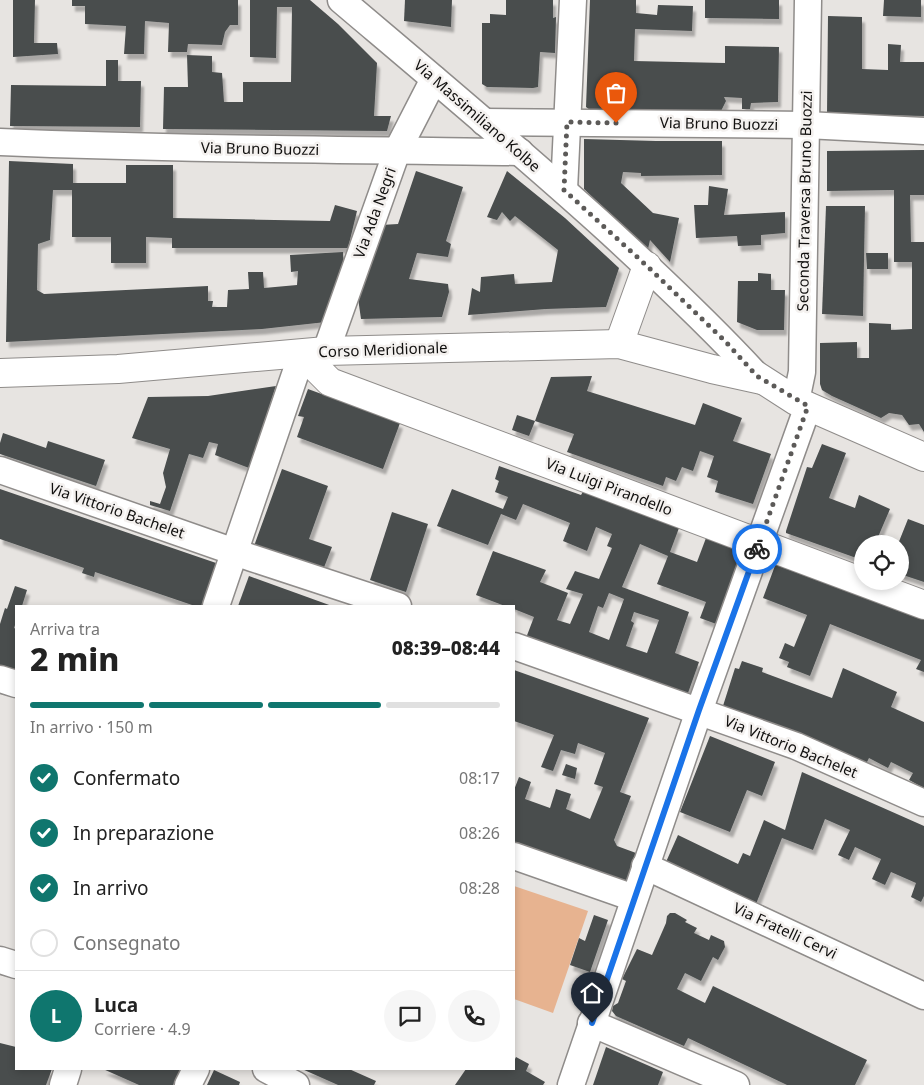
<!DOCTYPE html>
<html lang="it">
<head>
<meta charset="utf-8">
<style>
	:root { --surface:#fff; --page:#f6f6f6; --text:#222; --muted:#767676; --line:#e0e0e0; --accent:#0f766e }
	body { margin:0; font-family:"Noto Sans",sans-serif; background:var(--page); color:var(--text); height:100vh; display:flex; flex-direction:column; font-size:19px; white-space:nowrap }
	* { box-sizing:border-box; margin:0 }
	p { font-size:16px; color:var(--muted) }
	.icon { flex:none; width:28px; height:28px; fill:none; stroke:currentColor; stroke-width:2; stroke-linecap:round; stroke-linejoin:round }
	.map { position:relative; flex:1; overflow:hidden }
	.panel { position:absolute; left:15px; top:605px; width:500px; height:465px; display:flex; flex-direction:column; background:var(--surface); border-radius:0px; box-shadow:0 2px 8px #0003 }
	.panel>* { flex:none }
	.tools { position:absolute; left:854px; top:535px; display:grid; gap:10px }
	.tools a { display:grid; place-items:center; width:55px; height:55px; border-radius:50%; background:var(--surface); box-shadow:0 2px 8px #0003; font-size:25px }
	.pin { position:absolute; display:grid; place-items:center; width:42px; height:42px; color:#fff; margin:-51px -21px; border-radius:50% 50% 50% 0; rotate:-45deg; box-shadow:0 0 5px #0007 }
	.pin .icon { rotate:45deg }
	.courier { position:absolute; display:grid; place-items:center; width:50px; height:50px; margin:-25px; border:4px solid #1a73e8; border-radius:50%; background:#fff; color:#222; box-shadow:0 1px 6px #0007 }
	.headline em { font-style:normal; font-weight:800 }
	.headline div { display:flex; flex-direction:column-reverse }
	.headline { display:flex; align-items:center; justify-content:space-between; height:85px; padding:0 15px }
	h1 { font-size:32px; font-weight:800; line-height:38px }
	.bar { display:grid; grid-template-columns:repeat(4,1fr); gap:8px 5px; align-content:center; height:60px; padding:0 15px }
	.bar i { height:6px; border-radius:4px; background:var(--line) }
	.bar .selected { background:var(--accent) }
	.bar p { grid-column:span 4 }
	.line { display:flex; align-items:center; gap:12px; padding:0 15px; border-top:1px solid var(--line) }
	.line div { flex:1 }
	.round { display:grid; place-items:center; flex:none; width:52px; height:52px; border-radius:26px; background:var(--page) }
	ol { padding:0 15px; list-style:none }
	li { display:flex; align-items:center; gap:15px; height:55px }
	li p { margin-inline-start:auto }
	li .icon { padding:5px; border-radius:50%; background:var(--accent); color:#fff; stroke-width:4 }
	li:last-child { color:var(--muted) }
	li i { width:28px; height:28px; border:2px solid var(--line); border-radius:50% }
	.map>svg:first-child { display:block }
	.pitch { fill:#e7b390 }
	.building { fill:#494d4d; fill-rule:evenodd; filter:url(#shadow) }
	.lines { fill:none; stroke-linecap:round; stroke-linejoin:round }
	.minor-casing { stroke:#8f8c8a; stroke-width:29 }
	.tertiary-casing { stroke:#8f8c8a; stroke-width:30 }
	.minor { stroke:#fff; stroke-width:26 }
	.tertiary { stroke:#fff; stroke-width:28 }
	.done { stroke:#5c5a58; stroke-width:5; stroke-dasharray:0 9 }
	.route { stroke:#1a73e8; stroke-width:6 }
	.labels { text-anchor:middle; stroke-width:5; stroke-linejoin:round; paint-order:stroke }
	.street-label { font-size:15px; fill:#11100f; stroke:#f4f1ef }
</style>
</head>
<body>
<div class="map">
<svg width="924" height="1085" viewBox="0 0 924 1085">
	<defs>
		<filter id="shadow"><feDropShadow dx="3" dy="5.5" stdDeviation="1" flood-color="#0004"/></filter>
	</defs>
	<rect width="100%" height="100%" fill="#e7e4e1"/>
	<!-- pitch -->
	<path class="pitch" d="M514,886L588,911L553,1013L514,999Z"/>
	<!-- building -->
	<g class="building">
		<path d="M13,0H35L34,43H57L58,54L13,57Z"/>
		<path d="M72,0H238V25H230L225,32L222,45L188,44L187,52H168L169,23L145,21L144,54H124L126,26L85,24V6H72Z"/>
		<path d="M250,0H310L338,24L377,63L374,116H391L387,131L163,129L164,87H188L187,55L212,56V72L222,73L224,102H243V82H291L292,7H277L276,58L250,57Z"/>
		<path d="M405,0H452L451,27L404,21Z"/>
		<path d="M506,0H553V18L556,17L555,53L540,52L538,87L533,88L487,87L482,84V23H490V14L506,15Z"/>
		<path d="M590,0H636V13L657,15L658,5L693,6L692,31L635,29L634,61L725,63V46L779,47L778,102L751,103L750,109H742V98L724,97L726,101L720,113L590,110L586,107Z"/>
		<path d="M705,0H779V19L705,18Z"/>
		<path d="M884,0H921V17L883,16Z"/>
		<path d="M828,16L862,17V69L888,70V44L901,45L900,62H924V116L827,114Z"/>
		<path d="M106,60H118V81H141L140,127L10,126L11,85L106,86Z"/>
		<path d="M584,139L656,141H722V175L641,176V173L623,172L621,183L653,213L679,218L670,262L650,240L648,249L584,189Z"/>
		<path d="M924,150V195H910L911,242H924V432L919,424L909,425L902,415L889,413L881,418L832,396L822,390L820,384V343L857,342V358H869V323L891,324V330L912,329V262H894V190L827,191V151Z"/>
		<path d="M9,161L73,164V183H126V165H173V218L330,221L335,205L357,211L348,248H172V238L146,237V263H111V237H72V190H53L50,240L38,244L37,290L44,294L208,286V301H213L212,307H227L228,290L249,289L248,272H263L264,288L297,285L298,271L291,272L290,255L343,252L344,267L326,322L262,329L6,342Z"/>
		<path d="M416,171L463,187L446,241L451,244L448,257L417,253L409,279L448,284L449,292L442,317L361,319L358,298L381,225L398,224Z"/>
		<path d="M507,171L565,218L619,268L606,307L546,309L468,315L472,288L480,292L481,277L514,274L515,284L552,282L558,250L515,216L510,221L502,212L497,220L487,217Z"/>
		<path d="M709,186L728,189L724,215L785,212V233L761,235V245L738,246L737,236L696,238L694,205H708Z"/>
		<path d="M826,206H865L863,316L822,314Z"/>
		<path d="M866,253H888V269H867Z"/>
		<path d="M758,273L771,274V290H785L784,330H757L737,322L738,281H758Z"/>
		<path d="M592,376L587,391L695,425L703,403L742,418L733,441L771,454L753,504L715,492L718,481L707,477L714,456L700,451L693,471L682,467L676,481L666,477L663,486L567,452L574,434L535,421L551,377Z"/>
		<path d="M276,386L249,468L215,455L218,444L209,442L203,458L189,454L170,511L150,505V501L160,504L166,487L163,473L170,449L132,438L148,397L208,396Z"/>
		<path d="M308,389L400,423L383,469L297,437L304,417L298,416Z"/>
		<path d="M517,415L535,421L529,436L512,430Z"/>
		<path d="M3,433L46,448L48,441L105,460L96,486L0,454V443Z"/>
		<path d="M822,444L846,453L829,498L855,508L859,495L890,509L878,537L889,542L888,544H862V560L786,533V531L807,467L812,468Z"/>
		<path d="M499,466L581,495L584,490L679,528L670,552L697,562L706,538L746,552L719,625L700,618L706,602L657,584L668,556L640,544L622,587L689,612L675,653L699,662L688,693L526,638L534,617L514,609V606H505L476,595L493,551L546,570L540,582L568,593L557,620L570,624L583,594L566,589L575,571L599,579L612,548L607,546L612,534L596,527L587,551L563,541L570,523L523,504L516,520L501,514L488,545L437,526L452,489L503,509L508,497L495,492L499,481L495,479ZM609,593L624,599L609,640L589,632L598,606L603,608ZM634,612L659,620L647,653L626,646L634,623L631,621Z"/>
		<path d="M282,469L328,486L309,539L332,547L323,570L254,546Z"/>
		<path d="M0,489L219,564L202,606H195L95,572L94,577L82,573L84,568L0,539Z"/>
		<path d="M392,512L428,524L406,592L370,580Z"/>
		<path d="M908,519L924,525V582L900,574V544H898Z"/>
		<path d="M776,563L924,618V672L916,669L921,660L830,624L810,676L787,667L789,662L779,658L785,643L794,647L807,615L763,598Z"/>
		<path d="M249,576L332,606H238Z"/>
		<path d="M15,586L27,590L22,606H16V622L14,628L16,629V676L0,671V624L5,608L7,609Z"/>
		<path d="M742,661L763,668L762,672L832,698L843,668L897,692L891,707L924,722V788L909,780L913,773L891,762L888,768L869,758L865,766L722,709L735,668L739,669Z"/>
		<path d="M514,670L649,718L620,792L631,796L614,840L617,846L636,853L627,884L514,846V790L519,777L531,782L525,799L550,808L556,789L571,794L566,809L590,819L603,787L594,784L605,753L578,743L575,754L561,750L553,771L541,767L554,735L514,721Z"/>
		<path d="M710,736L775,762L762,796L747,790L730,832L680,812Z"/>
		<path d="M566,764L577,768L575,779L562,775Z"/>
		<path d="M802,772L924,826V896L921,902L911,897L916,883L891,872L885,885L872,879L881,859L855,847L849,860L838,855L850,830L825,819L813,850L782,838L756,904L666,862L678,835L738,864L743,853L750,856L764,820L785,830Z"/>
		<path d="M670,913H675L687,920L685,922L697,928L694,933L709,940L711,935L724,941L725,947L718,960L713,957L701,981L685,973L677,989L705,1003L713,986L867,1060L855,1085H787L688,1038L684,1046L616,1016L612,1011L613,1006L618,1003L626,981L622,979L637,949L652,955L666,923L667,916Z"/>
		<path d="M594,915L608,920L590,972L570,965L579,938L585,941Z"/>
		<path d="M0,1043L16,1047V1069H52L46,1085H0Z"/>
		<path d="M606,1047L663,1072L658,1085H593Z"/>
		<path d="M516,1057L529,1064L526,1071L545,1082L543,1085H455L466,1069H514V1061Z"/>
		<path d="M103,1069H182L173,1085H139Z"/>
		<path d="M302,1069H349L376,1081L374,1085H338Z"/>
		<path d="M214,1070L240,1082L239,1085H207Z"/>
	</g>
	<g class="lines">
		<defs>
			<g id="minor">
				<path d="M341,0C432,77 523,153 611,233C661,279 711,326 757,376"/>
				<path d="M484,122L806,125L924,131"/>
				<path d="M0,142C173,149 346,150 520,152"/>
				<path d="M564,190L573,0"/>
				<path d="M326,351L397,151L434,79"/>
				<path d="M796,401L802,372L808,0"/>
				<path d="M0,470L252,558L398,606"/>
				<path d="M216,606L302,354"/>
				<path d="M514,646L796,746L924,803"/>
				<path d="M0,679L16,684"/>
				<path d="M514,856L634,898"/>
				<path d="M645,866L924,996"/>
				<path d="M0,960L16,965"/>
				<path d="M591,1023L736,1085"/>
				<path d="M266,1069L296,1085"/>
				<path d="M63,1085L68,1069"/>
				<path d="M188,1085L196,1069"/>
				<path d="M571,1085L699,711L808,406"/>
			</g>
			<g id="tertiary">
				<path d="M619,344L647,266"/>
				<path d="M302,354L330,382L924,605"/>
				<path d="M0,373L118,369L326,351L619,344L712,369L762,380"/>
				<path d="M757,376L796,401L924,457"/>
			</g>
		</defs>
		<!-- minor casing -->
		<use href="#minor" class="minor-casing"/>
		<!-- tertiary casing -->
		<use href="#tertiary" class="tertiary-casing"/>
		<!-- minor -->
		<use href="#minor" class="minor"/>
		<!-- tertiary -->
		<use href="#tertiary" class="tertiary"/>
	</g>
	<g class="lines">
		<!-- done -->
		<path class="done" d="M616,123L567,122L564,190L647,266L724,340L757,376L808,406L757,549"/>
		<!-- route -->
		<path class="route" d="M592,1023L699,710L757,549"/>
	</g>
	<g class="labels">
		<!-- street labels -->
		<g class="street-label">
			<text transform="translate(477 116) rotate(41)" y="5">Via Massimiliano Kolbe</text>
			<text transform="translate(719 124) rotate(1)" y="5">Via Bruno Buozzi</text>
			<text transform="translate(260 149) rotate(1)" y="5">Via Bruno Buozzi</text>
			<text transform="translate(805 201) rotate(-89)" y="5">Seconda Traversa Bruno Buozzi</text>
			<text transform="translate(375 213) rotate(-70)" y="5">Via Ada Negri</text>
			<text transform="translate(383 350) rotate(-2)" y="5">Corso Meridionale</text>
			<text transform="translate(609 487) rotate(21)" y="5">Via Luigi Pirandello</text>
			<text transform="translate(117 511) rotate(19)" y="5">Via Vittorio Bachelet</text>
			<text transform="translate(791 747) rotate(22)" y="5">Via Vittorio Bachelet</text>
			<text transform="translate(785 931) rotate(25)" y="5">Via Fratelli Cervi</text>
		</g>
	</g>
</svg>
<div class="tools">
<a><svg class="icon" aria-label="locate" viewBox="0 0 24 24"><circle cx="12" cy="12" r="6"/><path d="M12 2v4M12 18v4M2 12h4M18 12h4"/></svg></a>
</div>
<div class="pin" style="left:616px;top:123px;background:#ea580c"><svg class="icon" aria-label="bag" viewBox="0 0 24 24"><path d="M5 8h14l-1 12H6zM9 8a3 3 0 0 1 6 0"/></svg></div>
<div class="pin" style="left:592px;top:1023px;background:#1f2937"><svg class="icon" aria-label="home" viewBox="0 0 24 24"><path d="M3 11l9-7 9 7M6 9v11h12V9"/></svg></div>
<div class="courier" style="left:757px;top:549px"><svg class="icon" aria-label="bike" viewBox="0 0 24 24"><circle cx="6" cy="16" r="4"/><circle cx="18" cy="16" r="4"/><path d="M6 16l4-8h5l3 8M10 8l3 8H6M13 5h3"/></svg></div>
<section class="panel">
<div class="headline"><div><h1>2 min</h1><p>Arriva tra</p></div><em>08:39–08:44</em></div>
<div class="bar"><i class="selected"></i><i class="selected"></i><i class="selected"></i><i></i><p>In arrivo · 150 m</p></div>
<ol>
<li><svg class="icon" aria-label="check" viewBox="0 0 24 24"><path d="M5 12l5 5 9-10"/></svg>Confermato<p>08:17</p></li>
<li><svg class="icon" aria-label="check" viewBox="0 0 24 24"><path d="M5 12l5 5 9-10"/></svg>In preparazione<p>08:26</p></li>
<li><svg class="icon" aria-label="check" viewBox="0 0 24 24"><path d="M5 12l5 5 9-10"/></svg>In arrivo<p>08:28</p></li>
<li><i></i>Consegnato</li>
</ol>
<div class="line" style="height:90px"><b class="round" style="background:var(--accent);color:#fff">L</b><div><b>Luca</b><p>Corriere · 4.9</p></div><a class="round"><svg class="icon" aria-label="chat" viewBox="0 0 24 24"><path d="M4 5h16v11H9l-5 4z"/></svg></a><a class="round"><svg class="icon" aria-label="phone" viewBox="0 0 24 24"><path d="M5 4h4l2 5-3 2q2 4 5 5l2-3 5 2v4C11 20 4 13 5 4z"/></svg></a></div>
</section>
</div>
</body>
</html>
